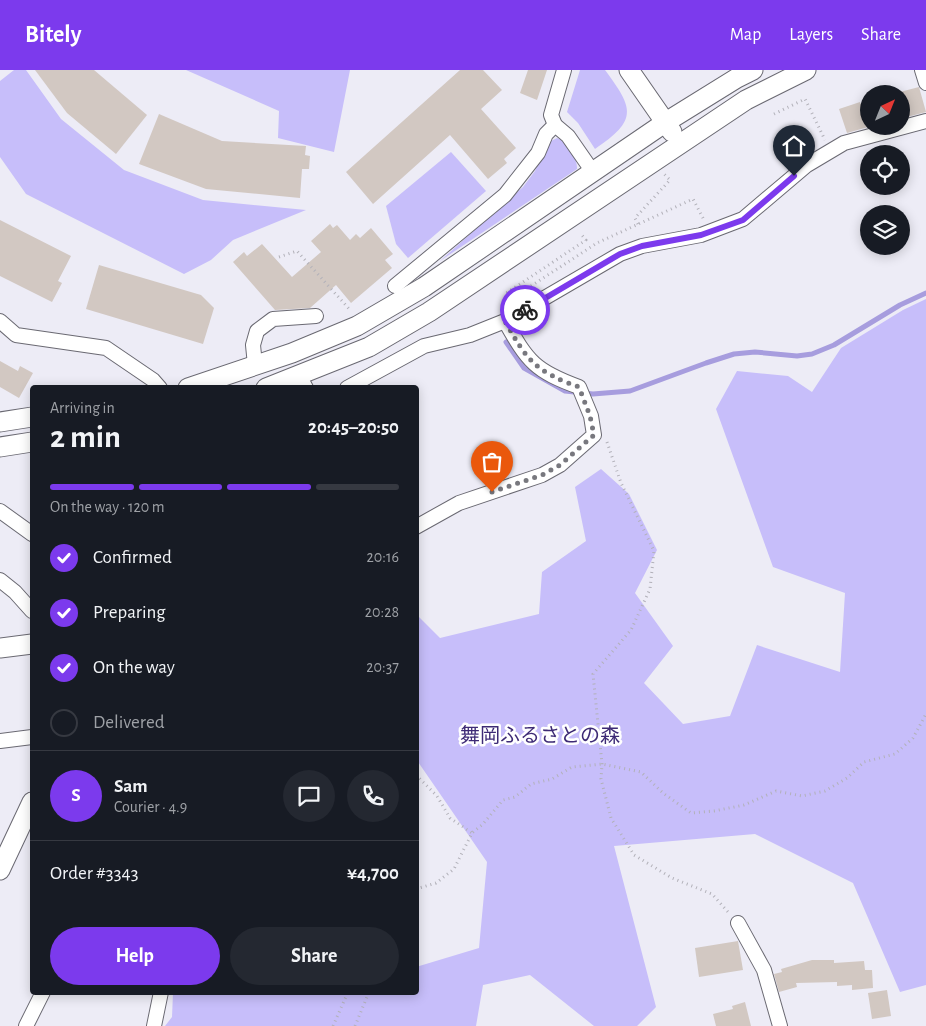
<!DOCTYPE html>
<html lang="en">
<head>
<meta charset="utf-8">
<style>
	:root { --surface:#171b24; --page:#242831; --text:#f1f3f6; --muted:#9ea1a6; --line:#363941; --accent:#7c3aed }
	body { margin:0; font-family:"Alegreya Sans","Noto Sans JP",sans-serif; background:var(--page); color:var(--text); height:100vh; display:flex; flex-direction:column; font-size:19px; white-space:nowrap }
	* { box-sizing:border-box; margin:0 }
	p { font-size:16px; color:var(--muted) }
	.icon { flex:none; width:28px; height:28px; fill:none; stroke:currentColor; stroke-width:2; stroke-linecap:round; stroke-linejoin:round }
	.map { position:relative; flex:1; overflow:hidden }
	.side { position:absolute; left:30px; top:315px; width:389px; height:610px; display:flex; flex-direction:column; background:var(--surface); border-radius:5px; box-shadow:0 2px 12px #0003 }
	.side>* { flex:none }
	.needle { width:32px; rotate:43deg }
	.buttons { position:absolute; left:860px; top:15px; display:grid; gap:10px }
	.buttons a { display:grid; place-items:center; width:50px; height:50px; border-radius:50%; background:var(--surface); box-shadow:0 2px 12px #0003; font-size:25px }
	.pin { position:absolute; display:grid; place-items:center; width:42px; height:42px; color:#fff; margin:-51px -21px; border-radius:50% 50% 50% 0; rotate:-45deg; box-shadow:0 0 5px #0007 }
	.pin .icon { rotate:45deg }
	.courier { position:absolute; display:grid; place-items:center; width:50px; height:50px; margin:-25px; border:4px solid #7c3aed; border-radius:50%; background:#fff; color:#222; box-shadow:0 1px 6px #0007 }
	.head em { font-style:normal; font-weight:700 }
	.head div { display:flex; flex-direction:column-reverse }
	.head { display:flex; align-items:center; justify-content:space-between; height:85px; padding:0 20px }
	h1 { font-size:32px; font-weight:700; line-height:38px }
	.bar { display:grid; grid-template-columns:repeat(4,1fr); gap:8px 5px; align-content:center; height:60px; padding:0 20px }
	.bar i { height:6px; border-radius:4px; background:var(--line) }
	.bar .on { background:var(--accent) }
	.bar p { grid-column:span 4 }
	.line { display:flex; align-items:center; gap:12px; padding:0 20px; border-top:1px solid var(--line) }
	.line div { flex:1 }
	.round { display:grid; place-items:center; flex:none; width:52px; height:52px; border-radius:26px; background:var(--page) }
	ol { padding:0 20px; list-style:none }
	li { display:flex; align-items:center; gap:15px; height:55px }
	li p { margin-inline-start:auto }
	li .icon { padding:5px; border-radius:50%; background:var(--accent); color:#fff; stroke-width:4 }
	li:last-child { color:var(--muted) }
	li i { width:28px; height:28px; border:2px solid var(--line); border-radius:50% }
	.cta { display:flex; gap:10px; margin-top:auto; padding:10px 20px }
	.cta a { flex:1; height:58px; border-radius:30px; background:var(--accent); color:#fff; font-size:20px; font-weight:700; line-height:58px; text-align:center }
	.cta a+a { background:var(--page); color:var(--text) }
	header { display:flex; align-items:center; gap:30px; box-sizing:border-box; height:70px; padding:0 25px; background:var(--accent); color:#fff }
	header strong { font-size:24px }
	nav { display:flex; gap:28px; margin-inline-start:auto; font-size:18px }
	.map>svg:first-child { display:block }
	.green { fill:#c7befa }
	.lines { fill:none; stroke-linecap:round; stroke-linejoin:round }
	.stream { stroke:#a79dde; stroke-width:5 }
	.building { fill:#d2c8c2 }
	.street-casing { stroke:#6a6972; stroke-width:16 }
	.secondary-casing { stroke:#6a6972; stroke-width:21 }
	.path { stroke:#b2b1b9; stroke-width:3; stroke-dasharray:1 4; stroke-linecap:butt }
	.street { stroke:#fff; stroke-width:14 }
	.secondary { stroke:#fff; stroke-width:19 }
	.done { stroke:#78787e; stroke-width:5; stroke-dasharray:0 9 }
	.route { stroke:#7c3aed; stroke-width:6 }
	.labels { text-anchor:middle; stroke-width:5; stroke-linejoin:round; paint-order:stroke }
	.park-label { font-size:20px; fill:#3d2a75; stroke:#fff }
</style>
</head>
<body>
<header>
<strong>Bitely</strong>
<nav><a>Map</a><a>Layers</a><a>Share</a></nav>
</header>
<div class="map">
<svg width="926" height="956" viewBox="0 0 926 956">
	<rect width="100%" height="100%" fill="#edecf6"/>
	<!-- green -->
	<g class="green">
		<path d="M14,0H26L61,49L124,100L203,130L306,140L233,170L211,190L184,204L26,124L0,87V11Z"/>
		<path d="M186,0H350L334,82L278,68L279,41Z"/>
		<path d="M580,0H605C634,39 638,50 595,79L578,53L567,42Z"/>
		<path d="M557,68C567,71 578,89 577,99L440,191L523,117L535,101L547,73Z"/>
		<path d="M451,82L486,121L408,188L396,174L386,136Z"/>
		<path d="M926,229V915L900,922L853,813L755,764L614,776L656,937L637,956H594L530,905L483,915L476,956H165L172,947L173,923L416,922V897L479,878L487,792L416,689V544L440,568L539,544L542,502L586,471L575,417L601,399L629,424L657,480L635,523L673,576L644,613L683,654L730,646L757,575L840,602L845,523L773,497L716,339L737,301L788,306L812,322L841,278L903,240Z"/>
	</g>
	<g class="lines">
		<!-- stream -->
		<path class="stream" d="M506,272L524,298L565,321L593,324L630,321L706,293L734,284L755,282L797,286L812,284L834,275L900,235L926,223"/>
	</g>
	<!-- building -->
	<g class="building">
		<path d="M35,0H94L147,45L116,84L67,43Z"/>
		<path d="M460,0H483L502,20L481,39L516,78L504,89L507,93L488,109L450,65L373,134L346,102Z"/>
		<path d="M528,0H547L537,30L520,23Z"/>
		<path d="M919,17L926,42L907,47L900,22Z"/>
		<path d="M860,32L868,57L847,63L839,39Z"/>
		<path d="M159,44L222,71L306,76L305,85L310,86L309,99H302L300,128L206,119L139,94Z"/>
		<path d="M0,150L71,186L58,211L62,213L52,232L0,206Z"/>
		<path d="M330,154L333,158L337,155L350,170L356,164L360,168L371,158L393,184L385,190L392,198L351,233L336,215L310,238L275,240L233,192L244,182L247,186L262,174L292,207L321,182L311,171Z"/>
		<path d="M99,195L201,225L214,238L203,274L86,239Z"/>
		<path d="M0,291L18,301L20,296L33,303L19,328L0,317Z"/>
		<path d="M738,871L743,900L699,907L695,878Z"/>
		<path d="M812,890H834V893L864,891L865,900H872L873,918L852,920V915L837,916V912L796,913L797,917L779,922L774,904L782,902L781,899Z"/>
		<path d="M887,920L891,946L872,949L868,923Z"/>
		<path d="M745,932L751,956H716L713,944L733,939L732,936Z"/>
	</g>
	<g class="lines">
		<defs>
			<g id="street">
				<path d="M564,0L551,45L555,55L568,66L593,102"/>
				<path d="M922,0L926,13"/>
				<path d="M395,216L505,125L538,83L546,64L555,55"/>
				<path d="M0,251L16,265L106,278L153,310L160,318"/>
				<path d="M255,295L253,275L257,261L273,249L316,246"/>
				<path d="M299,305L306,318"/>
				<path d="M347,318L424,276L470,265L505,251L620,184L642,176L701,165L743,149L807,95L844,73L926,51"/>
				<path d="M0,441L32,464"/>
				<path d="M416,457L459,433L542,405L560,395L594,365L591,346L579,317C535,301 528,292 505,251"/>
				<path d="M0,510L15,522L32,541"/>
				<path d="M0,671L32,667"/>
				<path d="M738,853L764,900L780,956"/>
				<path d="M26,956L43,922"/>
				<path d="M154,956L161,922"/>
			</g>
			<g id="secondary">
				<path d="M629,0L672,62"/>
				<path d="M188,318L292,283L357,256L424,217L666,52L737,8L753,0"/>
				<path d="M266,318L369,277L429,242L746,30L806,0"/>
				<path d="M0,352L32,347"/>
				<path d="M0,377L32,372"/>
				<path d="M0,578L32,574"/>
				<path d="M0,800L32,732"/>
			</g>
		</defs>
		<!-- street casing -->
		<use href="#street" class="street-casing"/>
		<!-- secondary casing -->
		<use href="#secondary" class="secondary-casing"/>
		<!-- path -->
		<g class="path">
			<path d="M774,44L805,29L825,70"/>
			<path d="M638,154L635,148L670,110L664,104"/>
			<path d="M279,187L297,181L351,241"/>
			<path d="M531,216L597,173L693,129L704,150"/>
			<path d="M509,231L505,224L586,170L581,164"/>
			<path d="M607,372L621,413L654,481L650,519L631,560L593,604L602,694L601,709L611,748L634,785L672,808L712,824L729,843"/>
			<path d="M416,705L437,726L450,748L472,763"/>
			<path d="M416,819L436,813L454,799L472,763L483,754L503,730L515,727L531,714L552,709L572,697L602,694L641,702L663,723L691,743L714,741L744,735L776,721L802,726L825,721L847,708L864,692L895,684L913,668L926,644"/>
			<path d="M333,956L348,922"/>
			<path d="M355,956L369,922"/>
		</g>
		<!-- street -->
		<use href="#street" class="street"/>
		<!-- secondary -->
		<use href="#secondary" class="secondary"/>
	</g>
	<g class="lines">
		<!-- done -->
		<path class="done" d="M492,422L542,405L560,395L594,365L590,346L579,317C535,301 528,292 505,251L525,240"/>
		<!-- route -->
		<path class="route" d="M525,240L620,184L642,176L701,165L743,150L794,106"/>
	</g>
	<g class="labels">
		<!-- park labels -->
		<g class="park-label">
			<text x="540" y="672">舞岡ふるさとの森</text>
		</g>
	</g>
</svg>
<div class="buttons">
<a><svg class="needle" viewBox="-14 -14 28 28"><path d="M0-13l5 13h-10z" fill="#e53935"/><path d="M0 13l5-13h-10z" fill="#9ea1a6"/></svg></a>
<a><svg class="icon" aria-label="locate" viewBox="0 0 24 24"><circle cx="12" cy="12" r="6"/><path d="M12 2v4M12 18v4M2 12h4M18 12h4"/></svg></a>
<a><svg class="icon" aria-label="layers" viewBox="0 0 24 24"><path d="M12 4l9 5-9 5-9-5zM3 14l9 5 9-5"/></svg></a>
</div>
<div class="pin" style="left:492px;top:422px;background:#ea580c"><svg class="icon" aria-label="bag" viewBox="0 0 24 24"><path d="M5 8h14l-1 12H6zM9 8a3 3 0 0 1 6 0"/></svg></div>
<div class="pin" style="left:794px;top:106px;background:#1f2937"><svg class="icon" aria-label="home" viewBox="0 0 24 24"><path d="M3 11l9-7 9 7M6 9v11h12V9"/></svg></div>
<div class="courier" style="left:525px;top:240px"><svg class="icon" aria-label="bike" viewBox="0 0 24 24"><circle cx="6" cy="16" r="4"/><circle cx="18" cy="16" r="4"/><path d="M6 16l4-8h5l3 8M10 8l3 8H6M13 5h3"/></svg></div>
<section class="side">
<div class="head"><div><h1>2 min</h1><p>Arriving in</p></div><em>20:45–20:50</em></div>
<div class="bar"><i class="on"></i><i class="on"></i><i class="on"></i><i></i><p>On the way · 120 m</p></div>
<ol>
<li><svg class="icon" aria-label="check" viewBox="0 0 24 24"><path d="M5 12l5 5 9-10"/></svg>Confirmed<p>20:16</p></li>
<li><svg class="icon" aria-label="check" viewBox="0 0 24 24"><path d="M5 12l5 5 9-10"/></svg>Preparing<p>20:28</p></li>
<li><svg class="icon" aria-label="check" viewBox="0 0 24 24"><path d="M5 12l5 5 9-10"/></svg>On the way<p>20:37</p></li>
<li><i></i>Delivered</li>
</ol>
<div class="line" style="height:90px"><b class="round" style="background:var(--accent);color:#fff">S</b><div><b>Sam</b><p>Courier · 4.9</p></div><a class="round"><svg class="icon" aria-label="chat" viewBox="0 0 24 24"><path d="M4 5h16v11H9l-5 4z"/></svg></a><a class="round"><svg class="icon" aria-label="phone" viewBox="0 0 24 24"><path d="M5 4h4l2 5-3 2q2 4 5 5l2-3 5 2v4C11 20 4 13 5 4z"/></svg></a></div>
<div class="line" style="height:65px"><div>Order #3343</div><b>¥4,700</b></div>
<div class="cta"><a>Help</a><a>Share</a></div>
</section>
</div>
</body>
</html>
